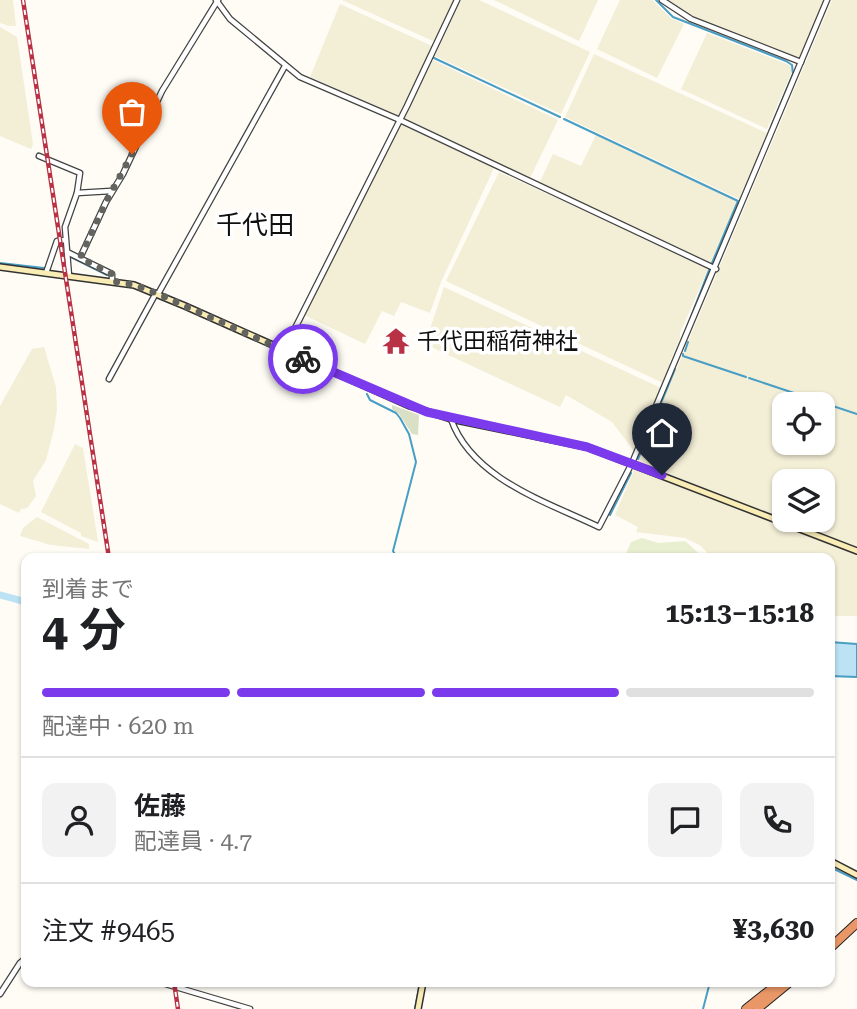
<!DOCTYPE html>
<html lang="ja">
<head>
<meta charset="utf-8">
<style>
	:root { --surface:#fff; --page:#f2f2f2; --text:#202124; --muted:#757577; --line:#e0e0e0; --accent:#7c3aed }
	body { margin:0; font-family:"Roboto Serif","Noto Sans JP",serif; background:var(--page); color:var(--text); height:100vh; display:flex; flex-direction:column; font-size:26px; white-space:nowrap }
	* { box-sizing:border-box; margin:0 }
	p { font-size:23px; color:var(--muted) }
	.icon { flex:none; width:38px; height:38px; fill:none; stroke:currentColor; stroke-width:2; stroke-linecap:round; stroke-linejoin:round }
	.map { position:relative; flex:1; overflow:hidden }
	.sheet { position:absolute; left:21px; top:553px; width:814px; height:434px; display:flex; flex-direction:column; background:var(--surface); border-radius:14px; box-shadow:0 2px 5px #0004 }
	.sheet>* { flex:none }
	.controls { position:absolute; left:772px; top:392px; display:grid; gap:14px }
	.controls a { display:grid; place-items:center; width:63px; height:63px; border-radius:14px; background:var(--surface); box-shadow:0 2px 5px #0004; font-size:35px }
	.pin { position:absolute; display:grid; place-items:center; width:60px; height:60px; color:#fff; margin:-72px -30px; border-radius:50% 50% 50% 0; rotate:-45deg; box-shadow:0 0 7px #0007 }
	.pin .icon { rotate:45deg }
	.courier { position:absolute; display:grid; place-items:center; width:70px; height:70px; margin:-35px; border:5px solid #7c3aed; border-radius:50%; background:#fff; color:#222; box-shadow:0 2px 9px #0007 }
	.head em { font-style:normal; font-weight:700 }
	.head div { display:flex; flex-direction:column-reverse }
	.head { display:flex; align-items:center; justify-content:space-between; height:119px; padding:0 21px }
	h1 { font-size:46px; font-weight:700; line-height:52px }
	.bar { display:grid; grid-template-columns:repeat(4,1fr); gap:10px 7px; align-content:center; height:84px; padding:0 21px }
	.bar i { height:9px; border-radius:5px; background:var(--line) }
	.bar .selected { background:var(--accent) }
	.bar p { grid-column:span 4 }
	.line { display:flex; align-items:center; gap:18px; padding:0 21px; border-top:2px solid var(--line) }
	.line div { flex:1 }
	.round { display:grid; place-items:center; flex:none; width:74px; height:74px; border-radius:14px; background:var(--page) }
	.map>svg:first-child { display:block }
	.farmland { fill:#f3eed6; fill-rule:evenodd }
	.cemetery { fill:#dae0c5 }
	.pitch { fill:#e8efd1 }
	.water { fill:#bce3f3; stroke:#489ec5; stroke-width:2 }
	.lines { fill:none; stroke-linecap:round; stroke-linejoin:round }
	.stream { stroke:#489ec5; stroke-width:2 }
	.river { stroke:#bce3f3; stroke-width:7 }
	.street-casing { stroke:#434343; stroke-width:7 }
	.secondary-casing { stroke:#323232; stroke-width:8 }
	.highway-casing { stroke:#212121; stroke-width:10 }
	.street { stroke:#fff; stroke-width:4.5 }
	.secondary { stroke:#f9ecb5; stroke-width:5 }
	.highway { stroke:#ea9767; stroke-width:8 }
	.rail-casing { stroke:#b83144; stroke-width:4.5 }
	.rail { stroke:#fff; stroke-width:2; stroke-dasharray:5; stroke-linecap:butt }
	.done { stroke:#636360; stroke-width:7; stroke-dasharray:0 12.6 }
	.route { stroke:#7c3aed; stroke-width:9 }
	.labels { text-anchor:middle; stroke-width:7; stroke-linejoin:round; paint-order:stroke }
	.poi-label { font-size:23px; fill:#101010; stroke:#fff; text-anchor:start }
	.quarter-label { font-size:26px; fill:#101010; stroke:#fff }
</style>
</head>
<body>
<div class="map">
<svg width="857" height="1009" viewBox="0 0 857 1009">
	<rect width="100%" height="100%" fill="#fefcf5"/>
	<!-- farmland -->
	<g class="farmland">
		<path d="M0,0H13L16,26H9L0,23Z"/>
		<path d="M342,0H455L435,42Z"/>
		<path d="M461,0H479L590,52L561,114L435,56Z"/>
		<path d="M494,0H598L579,41Z"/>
		<path d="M620,0H652L671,18L684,24L657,78L597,49Z"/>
		<path d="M666,0H824L801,56L796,57L690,17Z"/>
		<path d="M832,0H857V616H830V558H712L701,546L685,538L636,532L638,527L615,515ZM784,404H822V443H784ZM784,481H822V520H784Z"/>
		<path d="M340,4L432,46L399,116L310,77Z"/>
		<path d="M0,27L17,37L33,144L31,149L0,136Z"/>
		<path d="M707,33L789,65L792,68V72L767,129L681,89Z"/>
		<path d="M594,54L767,133L739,199L565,117Z"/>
		<path d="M433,60L558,120L530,178L405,118Z"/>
		<path d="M401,124L494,168L441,282L430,313L401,302L394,316L382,311L365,344L304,315Z"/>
		<path d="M596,135L737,201L710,264L539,184L553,154L581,166Z"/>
		<path d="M499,172L709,267L680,333V339L669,363L671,366L663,383L446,281Z"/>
		<path d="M444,287L661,388L634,451L612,422L566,395L560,407L425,344Z"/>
		<path d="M44,347L56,387L57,410L54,429L46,460L33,481L36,496L27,508L21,509L19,513L0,504V406L32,349Z"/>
		<path d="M75,444L83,448L98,542L81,536V533L41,512Z"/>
		<path d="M37,517L89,544V549L51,545L20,536L23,528Z"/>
	</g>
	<!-- cemetery -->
	<path class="cemetery" d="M392,405L419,415L418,435L412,434L399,414L392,409Z"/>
	<!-- pitch -->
	<path class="pitch" d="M642,538L658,543L685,541L704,558H624L631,542Z"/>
	<!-- water -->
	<path class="water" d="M830,642L857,644V677L830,676Z"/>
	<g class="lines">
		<!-- stream -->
		<g class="stream">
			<path d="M656,0L673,17L786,61L792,65L793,74L771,127"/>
			<path d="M434,58L560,117"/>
			<path d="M564,119L738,201L712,263"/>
			<path d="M71,257L107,275"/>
			<path d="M0,263L44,268"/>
			<path d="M682,340L709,270"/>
			<path d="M685,351L688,342"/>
			<path d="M683,354V356L746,377"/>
			<path d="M672,365L678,348"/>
			<path d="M749,378L857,414"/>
			<path d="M367,394L370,400L396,413L400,418L409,434L416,462L393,551L397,558"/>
			<path d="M638,459L675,369"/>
			<path d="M610,515L631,473"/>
			<path d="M830,867L857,880"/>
			<path d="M415,1009L419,988"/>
			<path d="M703,1009L710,982"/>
		</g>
		<!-- river -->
		<path class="river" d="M0,595L26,602"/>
		<defs>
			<g id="street">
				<path d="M216,0L230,19L300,77L400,120L716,269"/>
				<path d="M662,0L691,19L801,62"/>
				<path d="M39,156L80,173L77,193"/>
				<path d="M67,252L112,274V281"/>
				<path d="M80,258L106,202L123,174L162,91L218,0"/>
				<path d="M46,273L57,241L65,240"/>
				<path d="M69,276L65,227L77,193L111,191"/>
				<path d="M158,294L285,66"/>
				<path d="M284,350L407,106L457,0"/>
				<path d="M109,379L156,293"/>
				<path d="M451,419C472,479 547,502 599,527L632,463L827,0"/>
				<path d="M159,982L250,1009"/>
				<path d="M0,994L20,963L26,958"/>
			</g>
			<g id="secondary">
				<path d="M0,267L134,285L185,306L410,406L451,419L587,447L857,551"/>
				<path d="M830,861L857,875"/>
				<path d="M418,1009L423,982"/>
			</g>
			<g id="highway">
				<path d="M830,948L857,923"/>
				<path d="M746,1009L780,982"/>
				<path d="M757,1009L790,982"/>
			</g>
		</defs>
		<!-- street casing -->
		<use href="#street" class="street-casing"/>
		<!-- secondary casing -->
		<use href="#secondary" class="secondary-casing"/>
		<!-- highway casing -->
		<use href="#highway" class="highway-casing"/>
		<!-- street -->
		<use href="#street" class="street"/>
		<!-- secondary -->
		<use href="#secondary" class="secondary"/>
		<!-- highway -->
		<use href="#highway" class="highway"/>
		<defs>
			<g id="rail">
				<path d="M23,0L109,558"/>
				<path d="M174,982L178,1009"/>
			</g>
		</defs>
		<!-- rail casing -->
		<use href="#rail" class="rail-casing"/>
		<!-- rail -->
		<use href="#rail" class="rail"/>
	</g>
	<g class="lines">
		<!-- done -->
		<path class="done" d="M132,154L106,202L80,258L112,274V281L134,285L156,293L303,359"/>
		<!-- route -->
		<path class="route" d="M303,359L427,412L587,447L662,475"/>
	</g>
	<!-- icons -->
	<defs>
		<symbol id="temple-bare" viewBox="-9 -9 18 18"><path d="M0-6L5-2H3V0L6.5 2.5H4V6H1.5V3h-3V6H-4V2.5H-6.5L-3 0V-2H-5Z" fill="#b83144" stroke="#fff" stroke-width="2.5" paint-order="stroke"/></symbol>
	</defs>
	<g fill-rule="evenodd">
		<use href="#temple-bare" x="377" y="322" width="38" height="38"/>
	</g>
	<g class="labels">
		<!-- poi labels -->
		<g class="poi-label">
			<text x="417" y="349">千代田稲荷神社</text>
		</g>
		<!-- quarter labels -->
		<g class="quarter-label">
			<text x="255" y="234">千代田</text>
		</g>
	</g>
</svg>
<div class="controls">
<a><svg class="icon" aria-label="locate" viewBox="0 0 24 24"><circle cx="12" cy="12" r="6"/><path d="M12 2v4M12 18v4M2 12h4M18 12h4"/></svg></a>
<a><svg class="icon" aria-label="layers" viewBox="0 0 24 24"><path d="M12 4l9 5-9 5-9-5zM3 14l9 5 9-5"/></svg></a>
</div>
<div class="pin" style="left:132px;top:154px;background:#ea580c"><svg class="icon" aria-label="bag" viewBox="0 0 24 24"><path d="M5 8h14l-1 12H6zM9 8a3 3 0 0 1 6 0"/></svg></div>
<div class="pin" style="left:662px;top:475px;background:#1f2937"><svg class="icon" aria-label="home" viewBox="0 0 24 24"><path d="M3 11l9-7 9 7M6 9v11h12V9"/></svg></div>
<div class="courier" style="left:303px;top:359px"><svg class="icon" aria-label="bike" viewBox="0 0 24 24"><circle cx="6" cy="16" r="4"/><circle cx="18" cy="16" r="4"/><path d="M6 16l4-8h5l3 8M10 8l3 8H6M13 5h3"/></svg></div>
<section class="sheet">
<div class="head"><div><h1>4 分</h1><p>到着まで</p></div><em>15:13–15:18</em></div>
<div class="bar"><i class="selected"></i><i class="selected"></i><i class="selected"></i><i></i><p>配達中 · 620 m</p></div>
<div class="line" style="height:126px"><a class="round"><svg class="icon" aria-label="person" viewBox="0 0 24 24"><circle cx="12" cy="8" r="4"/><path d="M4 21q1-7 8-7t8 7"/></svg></a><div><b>佐藤</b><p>配達員 · 4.7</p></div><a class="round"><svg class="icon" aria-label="chat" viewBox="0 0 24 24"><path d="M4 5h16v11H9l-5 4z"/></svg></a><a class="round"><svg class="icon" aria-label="phone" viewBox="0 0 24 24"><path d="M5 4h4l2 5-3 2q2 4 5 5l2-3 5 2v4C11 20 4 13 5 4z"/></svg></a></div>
<div class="line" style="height:91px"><div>注文 #9465</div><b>¥3,630</b></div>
</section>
</div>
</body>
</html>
